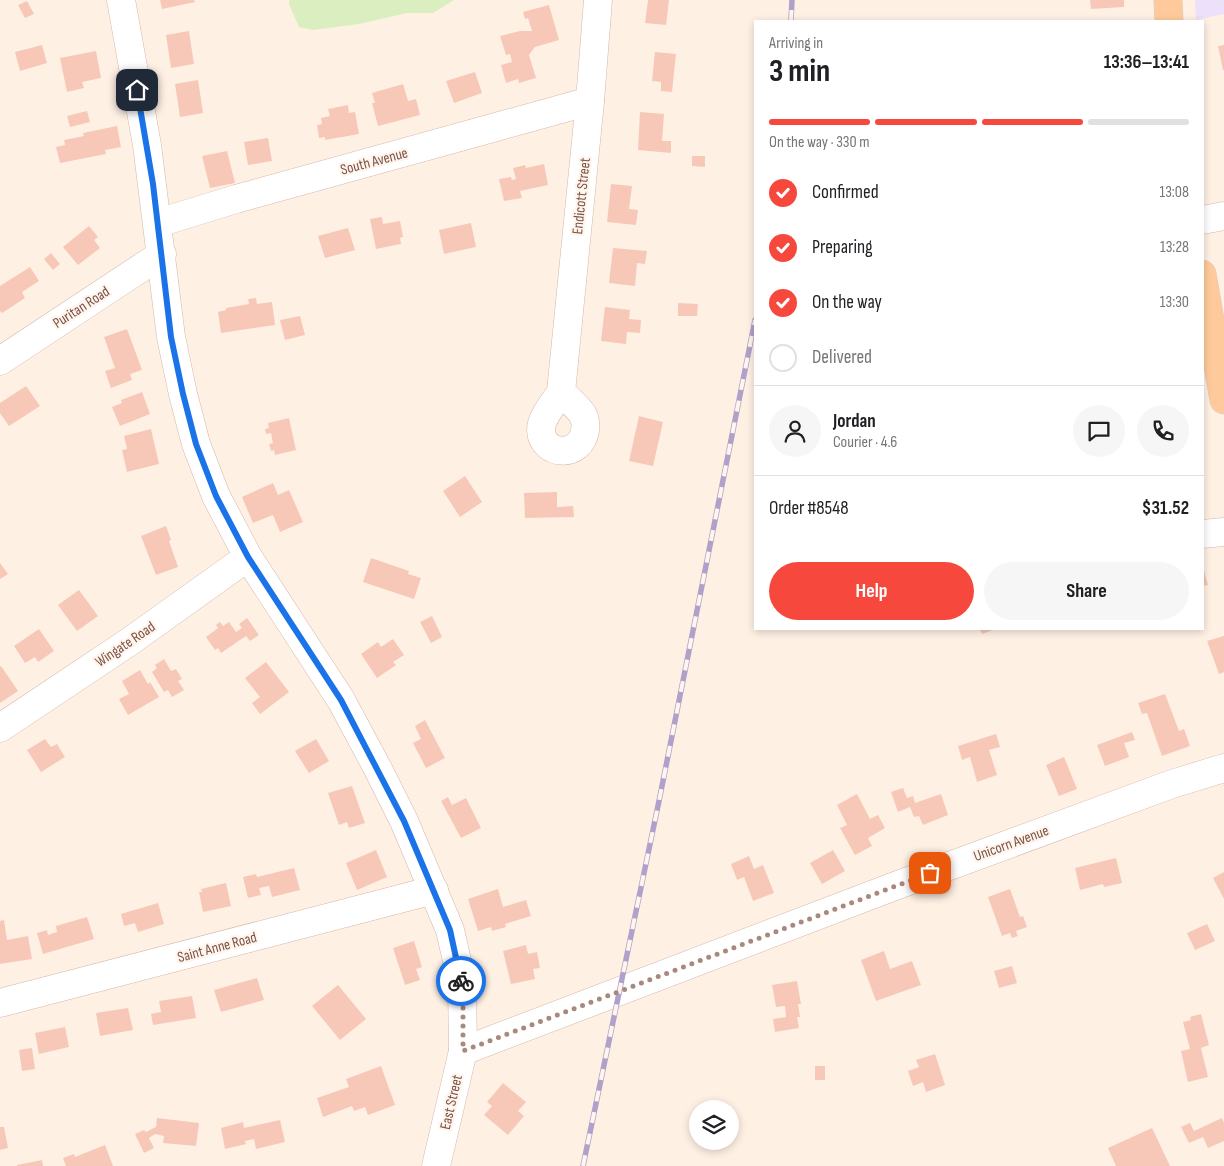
<!DOCTYPE html>
<html lang="en">
<head>
<meta charset="utf-8">
<style>
	:root { --surface:#fff; --page:#f6f6f6; --text:#202124; --muted:#757577; --line:#e0e0e0; --accent:#f6483c }
	body { margin:0; font-family:"Sofia Sans Condensed",sans-serif; background:var(--page); color:var(--text); height:100vh; display:flex; flex-direction:column; font-size:19px; white-space:nowrap }
	* { box-sizing:border-box; margin:0 }
	p { font-size:16px; color:var(--muted) }
	.icon { flex:none; width:28px; height:28px; fill:none; stroke:currentColor; stroke-width:2; stroke-linecap:round; stroke-linejoin:round }
	.map { position:relative; flex:1; overflow:hidden }
	.drawer { position:absolute; left:754px; top:20px; width:450px; height:610px; display:flex; flex-direction:column; background:var(--surface); border-radius:0px; box-shadow:0 2px 8px #0003 }
	.drawer>* { flex:none }
	.buttons { position:absolute; left:689px; top:1100px; display:grid; gap:10px }
	.buttons a { display:grid; place-items:center; width:50px; height:50px; border-radius:50%; background:var(--surface); box-shadow:0 2px 8px #0003; font-size:25px }
	.pin { position:absolute; display:grid; place-items:center; width:42px; height:42px; color:#fff; margin:-21px; border-radius:10px; box-shadow:0 2px 8px #0006 }
	.courier { position:absolute; display:grid; place-items:center; width:50px; height:50px; margin:-25px; border:4px solid #1a73e8; border-radius:50%; background:#fff; color:#222; box-shadow:0 1px 6px #0007 }
	.headline em { font-style:normal; font-weight:700 }
	.headline div { display:flex; flex-direction:column-reverse }
	.headline { display:flex; align-items:center; justify-content:space-between; height:85px; padding:0 15px }
	h1 { font-size:32px; font-weight:700; line-height:38px }
	.bar { display:grid; grid-template-columns:repeat(4,1fr); gap:8px 5px; align-content:center; height:60px; padding:0 15px }
	.bar i { height:6px; border-radius:4px; background:var(--line) }
	.bar .selected { background:var(--accent) }
	.bar p { grid-column:span 4 }
	.line { display:flex; align-items:center; gap:12px; padding:0 15px; border-top:1px solid var(--line) }
	.line div { flex:1 }
	.round { display:grid; place-items:center; flex:none; width:52px; height:52px; border-radius:26px; background:var(--page) }
	ol { padding:0 15px; list-style:none }
	li { display:flex; align-items:center; gap:15px; height:55px }
	li p { margin-inline-start:auto }
	li .icon { padding:5px; border-radius:50%; background:var(--accent); color:#fff; stroke-width:4 }
	li:last-child { color:var(--muted) }
	li i { width:28px; height:28px; border:2px solid var(--line); border-radius:50% }
	.action { display:flex; gap:10px; margin-top:auto; padding:10px 15px }
	.action a { flex:1; height:58px; border-radius:30px; background:var(--accent); color:#fff; font-size:20px; font-weight:700; line-height:58px; text-align:center }
	.action a+a { background:var(--page); color:var(--text) }
	.map>svg:first-child { display:block }
	.education { fill:#ede0fb }
	.green { fill:#daeec0 }
	.building { fill:#f7c8b8 }
	.lines { fill:none; stroke-linecap:round; stroke-linejoin:round }
	.minor-casing { stroke:#d4b7ab; stroke-width:29 }
	.major-casing { stroke:#dacecb; stroke-width:29 }
	.minor { stroke:#fff; stroke-width:28 }
	.major { stroke:#ffca9b; stroke-width:28 }
	.rail-casing { stroke:#b0a1ca; stroke-width:5.5 }
	.rail { stroke:#fff5ed; stroke-width:4; stroke-dasharray:11; stroke-linecap:butt }
	.done { stroke:#a9897d; stroke-width:5; stroke-dasharray:0 9 }
	.route { stroke:#1a73e8; stroke-width:6 }
	.labels { text-anchor:middle; stroke-width:4.5; stroke-linejoin:round; paint-order:stroke }
	.street-label { font-size:15px; fill:#7a5146; stroke:#fff5ed }
</style>
</head>
<body>
<div class="map">
<svg width="1224" height="1166" viewBox="0 0 1224 1166">
	<rect width="100%" height="100%" fill="#fff0e4"/>
	<!-- education -->
	<path class="education" d="M1195,0H1224V14L1196,20Z"/>
	<!-- green -->
	<path class="green" d="M289,0H454L433,13H407L359,24L313,30L299,27L289,4Z"/>
	<!-- building -->
	<g class="building">
		<path d="M160,0H194L195,2L162,9Z"/>
		<path d="M648,0H669L666,25L645,23Z"/>
		<path d="M1090,0H1124V7L1091,9Z"/>
		<path d="M27,1L34,14L25,18L18,5Z"/>
		<path d="M549,5L559,40L535,47L529,55L536,78L519,83L518,79L506,83L501,65L512,62L510,54L506,55L500,36L520,31H532L528,18L525,19L523,12Z"/>
		<path d="M189,31L194,64L171,68L166,35Z"/>
		<path d="M42,45L47,63L20,71L15,52Z"/>
		<path d="M1224,45V70H1223L1218,46Z"/>
		<path d="M96,51L101,78L82,82L84,88L67,92L60,58Z"/>
		<path d="M655,52L676,54L672,92L661,91V82L652,81Z"/>
		<path d="M475,72L482,93L454,103L446,81Z"/>
		<path d="M198,80L203,113L180,117L175,84Z"/>
		<path d="M403,84L408,101L416,99L420,115L378,126L372,103H375L372,93Z"/>
		<path d="M348,105L349,113L355,112L359,134L325,140V137L319,138L317,125L322,124L321,118L330,116L328,109Z"/>
		<path d="M87,111L90,122L70,127L67,116Z"/>
		<path d="M640,112L664,114L662,141H671V153L638,150Z"/>
		<path d="M117,126L121,147L105,150L106,154L60,163L56,147L65,145L64,140L84,136L83,133Z"/>
		<path d="M268,138L272,161L248,165L244,142Z"/>
		<path d="M227,151L235,183L210,188L202,156Z"/>
		<path d="M692,156H705V167L692,166Z"/>
		<path d="M544,164L548,185L520,191L522,198L504,201L499,179L511,177L512,180L516,179L513,168L525,165L526,168Z"/>
		<path d="M611,184L632,186L629,209L638,210L636,225L607,222Z"/>
		<path d="M382,217L383,224L400,221L403,237L400,238L401,244L376,249L370,219Z"/>
		<path d="M471,223L476,247L444,254L439,230Z"/>
		<path d="M89,226L98,237L94,240L100,248L78,265L63,247Z"/>
		<path d="M348,228L355,250L325,258L318,236Z"/>
		<path d="M613,248L647,251L645,264L637,263L635,286L609,283Z"/>
		<path d="M51,253L60,264L53,270L44,259Z"/>
		<path d="M30,267L39,281L22,292L25,298L2,313L0,311V286Z"/>
		<path d="M256,298L257,304L272,302L275,325L221,333L218,312L226,310V308L249,304L248,299Z"/>
		<path d="M678,303L698,304L697,316H678Z"/>
		<path d="M605,307L630,310L629,319L641,320L640,333L627,332L626,344L601,341Z"/>
		<path d="M300,316L305,335L285,340L280,320Z"/>
		<path d="M127,329L142,370L130,374L132,380L111,388L105,371L115,368L104,337Z"/>
		<path d="M26,386L40,406L9,426L0,413V403Z"/>
		<path d="M142,392L150,414L120,426L112,407L122,403L121,400Z"/>
		<path d="M639,416L663,422L653,466L629,461Z"/>
		<path d="M289,418L296,450L275,455L274,450L271,451L269,444L273,443L271,433L266,434L265,429L269,428L268,423Z"/>
		<path d="M151,429L159,464L127,472L122,450L127,449L124,436Z"/>
		<path d="M465,476L482,502L460,517L443,491Z"/>
		<path d="M273,483L278,495L289,490L303,522L280,532L273,515L253,523L242,497Z"/>
		<path d="M557,492V507L573,506L574,517L525,518L524,493Z"/>
		<path d="M166,526L171,540L169,541L178,567L156,575L141,536Z"/>
		<path d="M371,558L409,571L408,574L421,578L414,599L363,582Z"/>
		<path d="M0,563L8,574L0,579Z"/>
		<path d="M1202,563L1208,585L1202,586Z"/>
		<path d="M79,590L98,616L77,631L58,605Z"/>
		<path d="M432,616L442,637L431,643L420,622Z"/>
		<path d="M247,618L259,635L250,641L246,636L221,653L218,648L215,650L206,637L218,628L216,625L220,622L223,626L229,622L236,632L242,628L239,624Z"/>
		<path d="M39,629L54,651L38,662L35,657L25,663L14,646Z"/>
		<path d="M980,629H995L982,634Z"/>
		<path d="M1224,636V672L1219,674L1207,641Z"/>
		<path d="M393,639L404,655L393,662L396,665L377,678L361,654L378,642L381,647Z"/>
		<path d="M164,659L171,671L176,669L182,679L178,681L184,690L172,697L168,690L164,692L152,672L157,668L155,665Z"/>
		<path d="M266,662L289,692L260,714L252,703L260,697L245,678Z"/>
		<path d="M1,666L18,691L0,703V667Z"/>
		<path d="M140,670L148,684L150,682L159,697L128,715L119,699L129,694L122,681Z"/>
		<path d="M1165,694L1179,731L1184,729L1190,746L1162,756L1147,713L1142,714L1138,703Z"/>
		<path d="M425,720L445,758L426,768L413,743L421,739L415,726Z"/>
		<path d="M1132,732L1135,740L1124,743L1129,757L1105,766L1097,745Z"/>
		<path d="M996,734L1000,747L989,750L997,775L977,782L970,757L962,760L958,746Z"/>
		<path d="M45,739L51,747L57,744L65,757L41,772L27,750Z"/>
		<path d="M316,739L329,761L309,773L295,751Z"/>
		<path d="M1064,757L1077,789L1059,796L1046,765Z"/>
		<path d="M352,786L365,823L349,828L347,822L339,825L328,793Z"/>
		<path d="M903,788L907,798L913,796L915,803L941,794L948,815L923,825L919,816L914,817L910,807L898,812L891,792Z"/>
		<path d="M857,794L870,819L878,815L885,828L868,838L872,846L855,855L840,828L847,825L837,805Z"/>
		<path d="M448,797L452,805L466,798L481,828L461,838L441,801Z"/>
		<path d="M376,850L387,877L357,890L346,863Z"/>
		<path d="M833,850L845,871L822,884L810,863Z"/>
		<path d="M749,856L754,869L763,865L774,893L753,901L744,877L737,880L731,864Z"/>
		<path d="M1116,858L1122,883L1104,887L1103,884L1080,890L1075,868Z"/>
		<path d="M294,868L300,890L272,897L269,886L259,888L261,895L248,898L243,877L256,874L257,877Z"/>
		<path d="M1224,872V899L1213,878Z"/>
		<path d="M226,883L231,906L203,912L199,892H202L201,889Z"/>
		<path d="M498,889L503,907L526,900L531,916L505,924L506,927L492,931L491,927L478,931L468,899Z"/>
		<path d="M1010,889L1020,917L1023,916L1027,927L1016,931L1018,936L1012,938L1010,933L1002,936L988,897Z"/>
		<path d="M158,903L164,924L138,932L135,923L124,926L121,914Z"/>
		<path d="M87,917L94,939L43,954L37,933L47,930L48,935L57,932L56,926Z"/>
		<path d="M4,920L7,940L28,936L32,959L0,964V921Z"/>
		<path d="M1207,924L1215,941L1195,950L1187,933Z"/>
		<path d="M414,941L422,967L416,969L420,980L405,985L393,948Z"/>
		<path d="M526,945L528,954L537,952L540,968L533,969L535,979L511,984L503,951Z"/>
		<path d="M884,951L890,969L912,961L921,985L876,1001L861,960Z"/>
		<path d="M1012,966L1017,983L999,988L994,971Z"/>
		<path d="M257,978L264,1000L221,1012L214,990Z"/>
		<path d="M797,981L801,1004H798L800,1017H797L799,1028L775,1032L773,1019L786,1017L785,1006L776,1007L772,985Z"/>
		<path d="M338,985L366,1019L340,1040L312,1006Z"/>
		<path d="M192,996L196,1018L153,1025L151,1014L161,1012L159,1001Z"/>
		<path d="M128,1008L133,1030L100,1036L96,1013Z"/>
		<path d="M1201,1014L1209,1045L1201,1048L1208,1077L1188,1082L1181,1051L1190,1049L1183,1022L1191,1020L1190,1017Z"/>
		<path d="M65,1027L69,1047L39,1054L35,1033Z"/>
		<path d="M32,1048L35,1069L22,1071L19,1050Z"/>
		<path d="M935,1054L945,1085L926,1092L923,1082L913,1086L908,1071L919,1067L916,1060Z"/>
		<path d="M381,1066L395,1105L368,1115L365,1107L354,1111L352,1106L323,1117L317,1098L349,1087L346,1079Z"/>
		<rect x="815" y="1066" width="10" height="14"/>
		<path d="M503,1083L526,1102L518,1111L524,1116L508,1135L484,1115L492,1106L487,1102Z"/>
		<path d="M157,1118L199,1123L196,1146L163,1143L164,1136L155,1134L149,1138L154,1148L144,1153L135,1134L144,1130L146,1132L156,1127Z"/>
		<path d="M1222,1118L1224,1123V1141L1208,1148L1203,1137L1189,1143L1181,1127L1190,1123L1194,1131Z"/>
		<path d="M280,1120L285,1142L256,1149L254,1139L245,1141L246,1144L225,1149L221,1128L243,1122L244,1128Z"/>
		<path d="M0,1127H4L8,1148L0,1150Z"/>
		<path d="M1152,1128L1170,1166H1116L1108,1148Z"/>
		<path d="M105,1145L113,1166H66L63,1158L74,1154L75,1157Z"/>
		<path d="M42,1160L43,1166H17V1165Z"/>
	</g>
	<g class="lines">
		<defs>
			<g id="minor">
				<path d="M121,0L147,145L171,337L183,394L196,444L216,496L248,557L341,700L378,769L404,821L450,930L462,983L463,1051L436,1166"/>
				<path d="M1202,220L1224,216"/>
				<path d="M158,223L236,199L590,101"/>
				<path d="M0,361L162,254"/>
				<path d="M561,392C568,399 578,407 583,415C585,420 586,426 585,430C581,459 542,456 541,430C541,417 555,402 561,392L590,101L598,0"/>
				<path d="M1202,534L1224,532"/>
				<path d="M0,728L129,642L248,557"/>
				<path d="M0,1003L434,890"/>
				<path d="M463,1051L895,886L1172,784L1224,768"/>
			</g>
			<g id="major">
				<path d="M1168,0L1169,21"/>
				<path d="M1202,274L1224,400"/>
			</g>
		</defs>
		<!-- minor casing -->
		<use href="#minor" class="minor-casing"/>
		<!-- major casing -->
		<use href="#major" class="major-casing"/>
		<!-- minor -->
		<use href="#minor" class="minor"/>
		<!-- major -->
		<use href="#major" class="major"/>
		<defs>
			<g id="rail">
				<path d="M791,21L792,0"/>
				<path d="M583,1166L659,801L755,320"/>
			</g>
		</defs>
		<!-- rail casing -->
		<use href="#rail" class="rail-casing"/>
		<!-- rail -->
		<use href="#rail" class="rail"/>
	</g>
	<g class="lines">
		<!-- done -->
		<path class="done" d="M461,981L463,1001V1051L930,873"/>
		<!-- route -->
		<path class="route" d="M137,90L153,184L171,337L183,394L196,444L216,496L248,557L341,700L404,821L450,930L461,981"/>
	</g>
	<g class="labels">
		<!-- street labels -->
		<g class="street-label">
			<text transform="translate(374 161) rotate(-15)" y="5">South Avenue</text>
			<text transform="translate(581 196) rotate(-84)" y="5">Endicott Street</text>
			<text transform="translate(81 307) rotate(-33)" y="5">Puritan Road</text>
			<text transform="translate(125 644) rotate(-34)" y="5">Wingate Road</text>
			<text transform="translate(1011 843) rotate(-20)" y="5">Unicorn Avenue</text>
			<text transform="translate(217 947) rotate(-15)" y="5">Saint Anne Road</text>
			<text transform="translate(451 1102) rotate(-77)" y="5">East Street</text>
		</g>
	</g>
</svg>
<div class="buttons">
<a><svg class="icon" aria-label="layers" viewBox="0 0 24 24"><path d="M12 4l9 5-9 5-9-5zM3 14l9 5 9-5"/></svg></a>
</div>
<div class="pin" style="left:930px;top:873px;background:#ea580c"><svg class="icon" aria-label="bag" viewBox="0 0 24 24"><path d="M5 8h14l-1 12H6zM9 8a3 3 0 0 1 6 0"/></svg></div>
<div class="pin" style="left:137px;top:90px;background:#1f2937"><svg class="icon" aria-label="home" viewBox="0 0 24 24"><path d="M3 11l9-7 9 7M6 9v11h12V9"/></svg></div>
<div class="courier" style="left:461px;top:981px"><svg class="icon" aria-label="bike" viewBox="0 0 24 24"><circle cx="6" cy="16" r="4"/><circle cx="18" cy="16" r="4"/><path d="M6 16l4-8h5l3 8M10 8l3 8H6M13 5h3"/></svg></div>
<section class="drawer">
<div class="headline"><div><h1>3 min</h1><p>Arriving in</p></div><em>13:36–13:41</em></div>
<div class="bar"><i class="selected"></i><i class="selected"></i><i class="selected"></i><i></i><p>On the way · 330 m</p></div>
<ol>
<li><svg class="icon" aria-label="check" viewBox="0 0 24 24"><path d="M5 12l5 5 9-10"/></svg>Confirmed<p>13:08</p></li>
<li><svg class="icon" aria-label="check" viewBox="0 0 24 24"><path d="M5 12l5 5 9-10"/></svg>Preparing<p>13:28</p></li>
<li><svg class="icon" aria-label="check" viewBox="0 0 24 24"><path d="M5 12l5 5 9-10"/></svg>On the way<p>13:30</p></li>
<li><i></i>Delivered</li>
</ol>
<div class="line" style="height:90px"><a class="round"><svg class="icon" aria-label="person" viewBox="0 0 24 24"><circle cx="12" cy="8" r="4"/><path d="M4 21q1-7 8-7t8 7"/></svg></a><div><b>Jordan</b><p>Courier · 4.6</p></div><a class="round"><svg class="icon" aria-label="chat" viewBox="0 0 24 24"><path d="M4 5h16v11H9l-5 4z"/></svg></a><a class="round"><svg class="icon" aria-label="phone" viewBox="0 0 24 24"><path d="M5 4h4l2 5-3 2q2 4 5 5l2-3 5 2v4C11 20 4 13 5 4z"/></svg></a></div>
<div class="line" style="height:65px"><div>Order #8548</div><b>$31.52</b></div>
<div class="action"><a>Help</a><a>Share</a></div>
</section>
</div>
</body>
</html>
